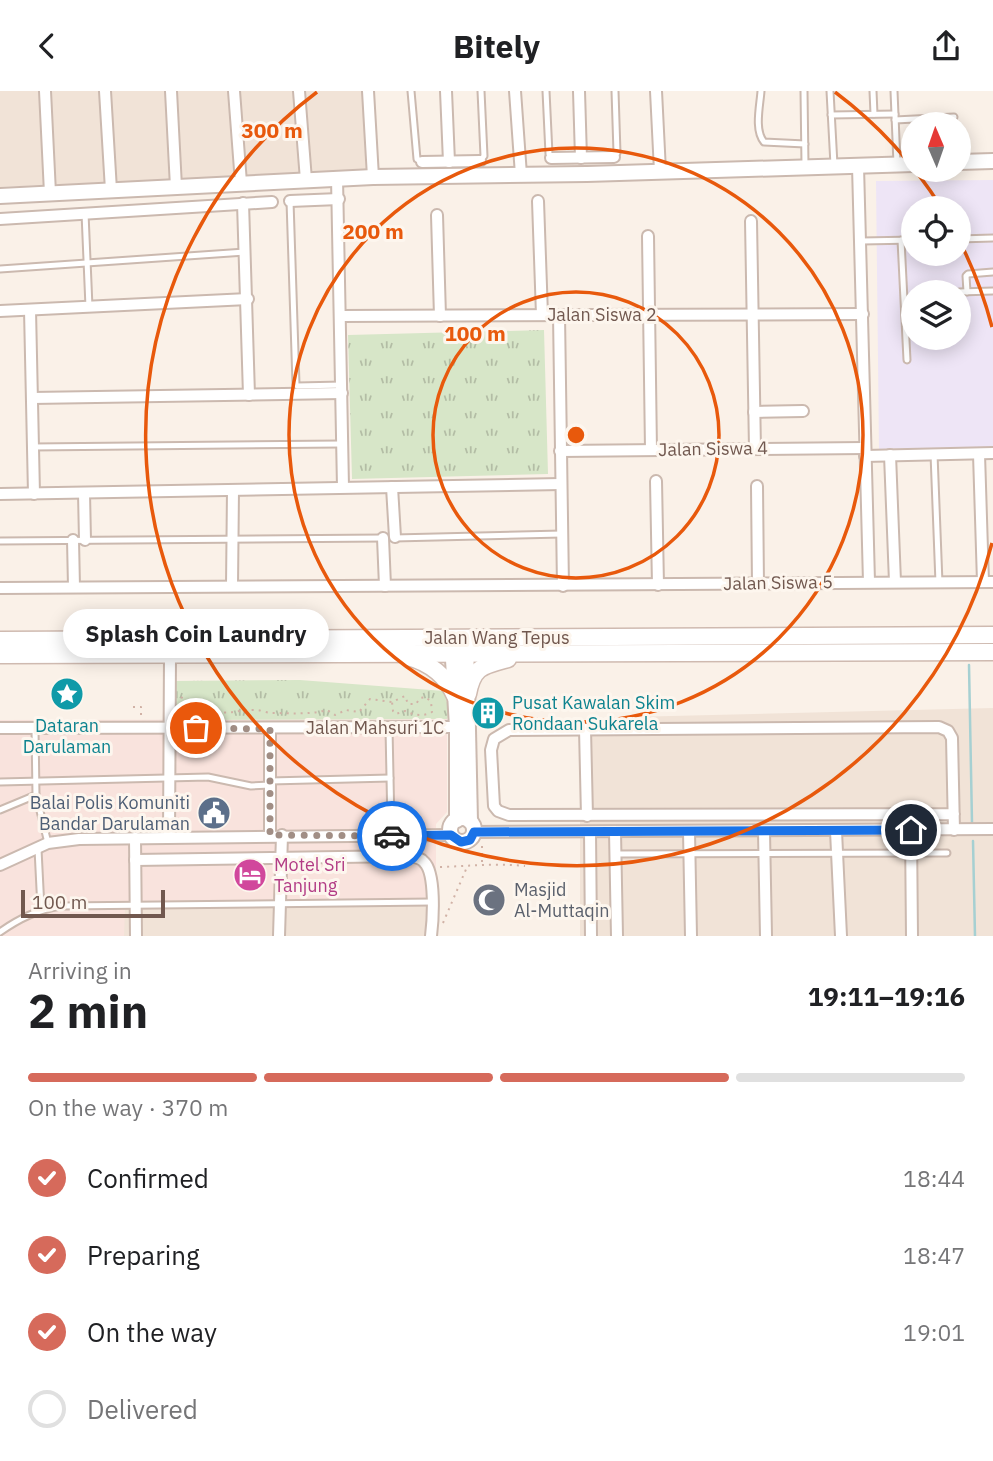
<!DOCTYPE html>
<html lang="en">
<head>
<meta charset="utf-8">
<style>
	:root { --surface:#fff; --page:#f6f6f6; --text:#202124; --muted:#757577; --line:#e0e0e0; --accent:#d66a5b }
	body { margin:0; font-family:"IBM Plex Sans",sans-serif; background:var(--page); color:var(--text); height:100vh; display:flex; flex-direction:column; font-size:26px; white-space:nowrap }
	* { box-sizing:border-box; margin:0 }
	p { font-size:23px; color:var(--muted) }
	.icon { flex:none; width:38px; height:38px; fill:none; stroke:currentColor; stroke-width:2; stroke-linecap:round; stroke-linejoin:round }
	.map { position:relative; height:845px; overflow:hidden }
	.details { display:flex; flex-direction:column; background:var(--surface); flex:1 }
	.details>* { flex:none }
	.needle { width:46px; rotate:358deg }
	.controls { position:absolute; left:901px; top:21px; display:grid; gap:14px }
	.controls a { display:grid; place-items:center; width:70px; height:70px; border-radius:50%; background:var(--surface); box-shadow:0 4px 18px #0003; font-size:35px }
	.scale { position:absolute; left:21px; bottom:18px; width:144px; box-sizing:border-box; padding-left:7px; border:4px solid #71584f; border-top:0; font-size:19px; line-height:24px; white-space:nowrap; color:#71584f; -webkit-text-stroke:5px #fdf6ee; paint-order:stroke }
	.pin { position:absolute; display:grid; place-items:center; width:60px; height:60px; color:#fff; margin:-30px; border:4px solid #fff; border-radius:50%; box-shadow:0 2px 7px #0007 }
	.courier { position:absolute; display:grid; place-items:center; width:70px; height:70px; margin:-35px; border:5px solid #1a73e8; border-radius:50%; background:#fff; color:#222; box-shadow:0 2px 9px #0007 }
	.bubble { position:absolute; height:49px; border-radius:24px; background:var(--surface); box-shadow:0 4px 18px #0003; font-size:23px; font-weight:800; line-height:49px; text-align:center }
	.head em { font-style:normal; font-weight:800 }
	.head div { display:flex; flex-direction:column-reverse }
	.head { display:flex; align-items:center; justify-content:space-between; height:119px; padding:0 28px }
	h1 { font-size:46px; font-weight:800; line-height:52px }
	.bar { display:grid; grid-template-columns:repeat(4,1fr); gap:10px 7px; align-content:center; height:84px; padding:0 28px }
	.bar i { height:9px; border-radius:5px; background:var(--line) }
	.bar .on { background:var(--accent) }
	.bar p { grid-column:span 4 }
	ol { padding:0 28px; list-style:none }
	li { display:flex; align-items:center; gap:21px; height:77px }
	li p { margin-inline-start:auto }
	li .icon { padding:7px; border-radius:50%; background:var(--accent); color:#fff; stroke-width:4 }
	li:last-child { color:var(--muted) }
	li i { width:38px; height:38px; border:4px solid var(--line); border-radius:50% }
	header { display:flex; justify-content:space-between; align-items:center; height:91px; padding:0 28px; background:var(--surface); font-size:32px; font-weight:800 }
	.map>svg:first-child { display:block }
	.residential { fill:#f1e3d7 }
	.commercial { fill:#f9e3dd }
	.education { fill:#eee5f6; fill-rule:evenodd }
	.grass { fill:url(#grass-tufts) }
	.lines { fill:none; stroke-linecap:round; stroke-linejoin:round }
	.stream { stroke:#a6d0d2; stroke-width:2.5 }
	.service-casing { stroke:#cbb9af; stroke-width:9 }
	.minor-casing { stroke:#cbb9af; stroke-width:14 }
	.tertiary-casing { stroke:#cbb9af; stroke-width:18 }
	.secondary-casing { stroke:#cfbab0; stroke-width:19 }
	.path { stroke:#d1b2a6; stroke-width:2; stroke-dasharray:2 5; stroke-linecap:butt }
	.service { stroke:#fff; stroke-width:5 }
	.minor { stroke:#fff; stroke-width:10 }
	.tertiary { stroke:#fff; stroke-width:14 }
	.secondary { stroke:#fff; stroke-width:16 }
	.done { stroke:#a18e85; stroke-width:7; stroke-dasharray:0 12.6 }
	.route { stroke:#1a73e8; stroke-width:9 }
	.ring { fill:none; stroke:#e8590c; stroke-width:3.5 }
	.labels { text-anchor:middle; stroke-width:6; stroke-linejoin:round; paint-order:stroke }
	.street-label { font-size:18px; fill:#71584f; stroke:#fdf6ee }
	.culture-label { font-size:18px; fill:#0d838f; stroke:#fdf6ee; text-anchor:start }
	.service-label { font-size:18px; fill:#4e5e75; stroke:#fdf6ee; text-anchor:end }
	.hotel-label { font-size:18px; fill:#b23c85; stroke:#fdf6ee; text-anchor:start }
	.worship-label { font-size:18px; fill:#5b616d; stroke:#fdf6ee; text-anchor:start }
	.centre { fill:#e8590c; stroke:#fdf6ee; stroke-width:3.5 }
	.ring-label { font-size:21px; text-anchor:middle; font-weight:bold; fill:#e8590c; stroke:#fdf6ee; stroke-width:6; stroke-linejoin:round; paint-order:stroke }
</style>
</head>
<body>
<header><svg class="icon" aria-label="back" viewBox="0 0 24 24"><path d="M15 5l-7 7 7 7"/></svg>Bitely<svg class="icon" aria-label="share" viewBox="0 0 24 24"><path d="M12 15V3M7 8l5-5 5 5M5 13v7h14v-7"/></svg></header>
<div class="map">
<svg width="993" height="845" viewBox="0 0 993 845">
	<defs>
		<pattern id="grass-tufts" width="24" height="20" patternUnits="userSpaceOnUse" patternTransform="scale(1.75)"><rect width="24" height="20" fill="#d7e6c8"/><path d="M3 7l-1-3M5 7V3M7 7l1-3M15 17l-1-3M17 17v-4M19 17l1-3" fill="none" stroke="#b3bda5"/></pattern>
	</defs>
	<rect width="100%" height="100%" fill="#faf1e8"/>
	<!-- residential -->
	<g class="residential">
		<path d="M0,0H362L366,80L0,96Z"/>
		<path d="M993,617V845H580V730H591L589,627Z"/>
		<path d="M436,814V845H124V817Z"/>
	</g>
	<!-- commercial -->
	<path class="commercial" d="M447,628V721L436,733V814L125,817L124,845H0V629Z"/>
	<!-- education -->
	<path class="education" d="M993,89V356L879,358L876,90ZM914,117H959V163H914ZM914,201H959V247H914Z"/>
	<!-- grass -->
	<g class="grass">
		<path d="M544,239L548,383L352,388L348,244Z"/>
		<path d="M300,589L444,600L449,619L447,628L182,629L173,620V590Z"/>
	</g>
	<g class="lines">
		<!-- stream -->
		<g class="stream">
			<path d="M969,574L972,732"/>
			<path d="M973,750L975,845"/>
		</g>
		<defs>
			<g id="service">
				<path d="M411,0L417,68L422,71"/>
				<path d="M546,0L549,63L551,67"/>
				<path d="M761,0C760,15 754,39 764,51L805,53"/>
				<path d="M804,0L805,74"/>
				<path d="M830,0L834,74"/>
				<path d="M873,0L874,23"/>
				<path d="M894,0L897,73"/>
				<path d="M831,24L895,23"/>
				<path d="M895,29L954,26"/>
				<path d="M614,65L617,62L615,0"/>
				<path d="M480,70L484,65L481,0"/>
				<path d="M290,110L296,293L297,295L342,294"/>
				<path d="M85,122L89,216"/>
				<path d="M959,148L993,147"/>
				<path d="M901,149L907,269"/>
				<path d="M862,150L914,149"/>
				<path d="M0,178L245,161"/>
				<path d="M959,201L993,200"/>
				<path d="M967,201L966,185L968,183L993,181"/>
				<path d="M33,356L341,353"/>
				<path d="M934,363L939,492"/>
				<path d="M394,447L562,443"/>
				<path d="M0,450L384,447"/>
				<path d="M389,637L391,735"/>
				<path d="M35,638L36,704L48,752"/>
				<path d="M270,690L390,687"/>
				<path d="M0,691L208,686L251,695L270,694"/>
				<path d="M0,719L36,704"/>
				<path d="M38,758L41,818"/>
				<path d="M615,763L947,762"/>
				<path d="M0,841C20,827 37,819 61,815L432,811"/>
			</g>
			<g id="minor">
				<path d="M45,0L50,102"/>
				<path d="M105,0L111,99"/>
				<path d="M171,0L176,96"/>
				<path d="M234,0L241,92"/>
				<path d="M299,0L306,89"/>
				<path d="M368,0L373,86"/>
				<path d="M446,0L449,71"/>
				<path d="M515,0L521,84"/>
				<path d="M579,0L581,67"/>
				<path d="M656,0L660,80"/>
				<path d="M551,67L614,66"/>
				<path d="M422,71L480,70"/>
				<path d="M858,75L869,491"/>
				<path d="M337,87L343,396"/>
				<path d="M290,110L339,108"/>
				<path d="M538,110L542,224"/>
				<path d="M243,112L249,304"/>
				<path d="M437,124L440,225"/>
				<path d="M0,128L272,111"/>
				<path d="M751,130L755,358"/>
				<path d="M648,145L651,359"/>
				<path d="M30,219L34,403"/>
				<path d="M0,220L248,208"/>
				<path d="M559,224L563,495"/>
				<path d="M341,225L863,223"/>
				<path d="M32,307L342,302"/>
				<path d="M754,321L803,320"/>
				<path d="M560,360L865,357"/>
				<path d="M979,363L983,491"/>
				<path d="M890,364L895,491"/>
				<path d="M865,365L993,362"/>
				<path d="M656,390L658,494"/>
				<path d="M757,395L758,493"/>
				<path d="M392,396L395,446"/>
				<path d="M84,402L85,449"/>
				<path d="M0,403L561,393"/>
				<path d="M383,447L385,495"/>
				<path d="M73,449L74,496"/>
				<path d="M232,495L233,399"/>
				<path d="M0,497L993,491"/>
				<path d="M0,637L457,636"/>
				<path d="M270,638V744"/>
				<path d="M585,638L587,725"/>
				<path d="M954,723L509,724L498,720L494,715L491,659L494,648L509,639L939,636L948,640L952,647L954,739"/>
				<path d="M911,739L912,845"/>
				<path d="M836,740L841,845"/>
				<path d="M474,741L993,738"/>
				<path d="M590,741L591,845"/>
				<path d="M615,741L617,845"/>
				<path d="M689,741L691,845"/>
				<path d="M764,741L766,845"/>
				<path d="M169,746L170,565"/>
				<path d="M135,747L136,845"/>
				<path d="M135,769L408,765C414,766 420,766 424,771C436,782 433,829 431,845"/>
				<path d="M0,774L48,752L79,748L451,744"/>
				<path d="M279,845L282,744"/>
			</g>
			<g id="tertiary">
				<path d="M959,71L993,70"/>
				<path d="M0,105L373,86L587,83L914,73"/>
				<path d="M466,548L470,730"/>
				<path d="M452,552L457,636V729"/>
				<circle cx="462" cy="739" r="12"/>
			</g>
			<g id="secondary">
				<path d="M0,549L993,544"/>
				<path d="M0,564L993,561"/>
				<path d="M408,566C430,572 446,584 455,605"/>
				<path d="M468,603C473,576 482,575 508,568"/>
			</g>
		</defs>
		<!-- service casing -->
		<use href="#service" class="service-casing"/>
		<!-- minor casing -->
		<use href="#minor" class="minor-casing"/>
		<!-- tertiary casing -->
		<use href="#tertiary" class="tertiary-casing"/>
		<!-- secondary casing -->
		<use href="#secondary" class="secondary-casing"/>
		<!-- path -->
		<g class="path">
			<path d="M181,606L202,621L208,618C227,626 237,618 256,619C261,619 267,622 272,622C291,622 309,624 327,619L335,624L346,619L359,621L370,608L392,611L405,605L408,613H416L420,607L426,606L431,611L432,621C423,626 413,624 405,620L396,623L393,620L392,611"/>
			<path d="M133,616H141V628"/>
			<path d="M482,771V753"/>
			<path d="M440,776C469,775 496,772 525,775"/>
			<path d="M443,832L467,776"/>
		</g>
		<!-- service -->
		<use href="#service" class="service"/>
		<!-- minor -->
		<use href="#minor" class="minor"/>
		<!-- tertiary -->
		<use href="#tertiary" class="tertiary"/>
		<!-- secondary -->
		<use href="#secondary" class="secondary"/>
	</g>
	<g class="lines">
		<!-- done -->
		<path class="done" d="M196,637L270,638V744L392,745"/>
		<!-- route -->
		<path class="route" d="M392,745L451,744L461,751L470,749L474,741H482L911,739"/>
	</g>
	<!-- distance rings -->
	<g class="ring">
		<circle cx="576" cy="344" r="143"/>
		<circle cx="576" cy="344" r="287"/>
		<path d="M992 452A430 430 0 1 1 317 1M835 1A430 430 0 0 1 941 116M959 149A430 430 0 0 1 992 236"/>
	</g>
	<!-- icons -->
	<defs>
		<symbol id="sight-disc" viewBox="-11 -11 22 22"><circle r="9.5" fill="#0f9aa8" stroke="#fdf6ee"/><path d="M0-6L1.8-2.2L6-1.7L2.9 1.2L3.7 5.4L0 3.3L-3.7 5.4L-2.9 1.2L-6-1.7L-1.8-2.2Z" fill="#fff"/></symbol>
		<symbol id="building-disc" viewBox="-11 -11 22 22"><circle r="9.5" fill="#0f9aa8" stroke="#fdf6ee"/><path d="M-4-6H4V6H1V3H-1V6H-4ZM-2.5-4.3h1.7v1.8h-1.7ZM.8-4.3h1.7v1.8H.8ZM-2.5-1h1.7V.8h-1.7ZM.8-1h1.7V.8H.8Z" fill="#fff"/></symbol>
		<symbol id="civic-disc" viewBox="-11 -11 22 22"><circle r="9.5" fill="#5c6f8a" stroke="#fdf6ee"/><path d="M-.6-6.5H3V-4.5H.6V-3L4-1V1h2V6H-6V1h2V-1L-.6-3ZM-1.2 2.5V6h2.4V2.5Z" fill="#fff"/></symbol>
		<symbol id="hotel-disc" viewBox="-11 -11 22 22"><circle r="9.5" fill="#d1479c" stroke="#fdf6ee"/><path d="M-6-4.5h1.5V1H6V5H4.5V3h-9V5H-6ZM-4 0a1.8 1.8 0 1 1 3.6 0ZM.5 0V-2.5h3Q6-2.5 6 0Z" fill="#fff"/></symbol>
		<symbol id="mosque-disc" viewBox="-11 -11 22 22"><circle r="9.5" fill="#6b7280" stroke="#fdf6ee"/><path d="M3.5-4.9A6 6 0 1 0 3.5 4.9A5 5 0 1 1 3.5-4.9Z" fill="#fff"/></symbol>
	</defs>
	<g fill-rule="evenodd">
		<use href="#sight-disc" x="48" y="584" width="38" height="38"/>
		<use href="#building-disc" x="469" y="603" width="38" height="38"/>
		<use href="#civic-disc" x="195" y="703" width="38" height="38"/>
		<use href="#hotel-disc" x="231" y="765" width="38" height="38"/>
		<use href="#mosque-disc" x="470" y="790" width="38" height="38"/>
	</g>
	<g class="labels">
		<!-- street labels -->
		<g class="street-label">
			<text x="602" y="230">Jalan Siswa 2</text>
			<text transform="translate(713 358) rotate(-1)" y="6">Jalan Siswa 4</text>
			<text transform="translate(778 492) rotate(-1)" y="6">Jalan Siswa 5</text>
			<text x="497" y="553">Jalan Wang Tepus</text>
			<text x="375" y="643">Jalan Mahsuri 1C</text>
		</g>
		<!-- culture labels -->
		<g class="culture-label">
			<text x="512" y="618">Pusat Kawalan Skim<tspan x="512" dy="21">Rondaan Sukarela</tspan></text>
			<text x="67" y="641" text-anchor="middle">Dataran<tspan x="67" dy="21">Darulaman</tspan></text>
		</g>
		<!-- service labels -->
		<g class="service-label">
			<text x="190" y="718">Balai Polis Komuniti<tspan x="190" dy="21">Bandar Darulaman</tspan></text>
		</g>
		<!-- hotel labels -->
		<g class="hotel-label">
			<text x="274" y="780">Motel Sri<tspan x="274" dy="21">Tanjung</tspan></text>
		</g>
		<!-- worship labels -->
		<g class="worship-label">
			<text x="514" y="805">Masjid<tspan x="514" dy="21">Al-Muttaqin</tspan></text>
		</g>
	</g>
	<circle cx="576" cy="344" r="10" class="centre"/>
	<g class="ring-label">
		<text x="272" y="47">300 m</text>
		<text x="373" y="148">200 m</text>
		<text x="475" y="250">100 m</text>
	</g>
</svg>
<div class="controls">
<a><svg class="needle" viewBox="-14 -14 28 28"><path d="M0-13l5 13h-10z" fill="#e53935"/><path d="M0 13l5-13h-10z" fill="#757577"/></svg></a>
<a><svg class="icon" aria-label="locate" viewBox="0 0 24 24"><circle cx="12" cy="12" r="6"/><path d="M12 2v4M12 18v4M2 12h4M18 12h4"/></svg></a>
<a><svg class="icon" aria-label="layers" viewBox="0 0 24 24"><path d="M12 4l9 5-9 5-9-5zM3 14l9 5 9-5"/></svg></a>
</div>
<div class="scale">100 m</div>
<div class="pin" style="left:196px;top:637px;background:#ea580c"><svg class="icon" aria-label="bag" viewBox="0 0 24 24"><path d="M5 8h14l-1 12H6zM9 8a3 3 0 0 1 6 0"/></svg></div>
<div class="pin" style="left:911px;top:739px;background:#1f2937"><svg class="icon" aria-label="home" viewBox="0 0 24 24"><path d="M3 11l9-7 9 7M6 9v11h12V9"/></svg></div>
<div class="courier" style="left:392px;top:745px"><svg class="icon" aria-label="car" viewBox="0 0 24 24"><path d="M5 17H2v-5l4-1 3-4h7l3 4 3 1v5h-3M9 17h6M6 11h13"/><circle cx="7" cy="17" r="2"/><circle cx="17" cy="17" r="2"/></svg></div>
<div class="bubble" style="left:63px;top:518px;width:266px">Splash Coin Laundry</div>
</div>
<section class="details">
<div class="head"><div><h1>2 min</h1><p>Arriving in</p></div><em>19:11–19:16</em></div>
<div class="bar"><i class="on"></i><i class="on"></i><i class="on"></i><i></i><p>On the way · 370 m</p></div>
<ol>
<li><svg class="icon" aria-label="check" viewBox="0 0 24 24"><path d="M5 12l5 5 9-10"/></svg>Confirmed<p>18:44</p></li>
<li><svg class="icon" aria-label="check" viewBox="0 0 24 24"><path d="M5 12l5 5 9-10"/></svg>Preparing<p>18:47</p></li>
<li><svg class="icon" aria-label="check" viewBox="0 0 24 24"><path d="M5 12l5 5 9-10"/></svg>On the way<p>19:01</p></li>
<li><i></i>Delivered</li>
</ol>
</section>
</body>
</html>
